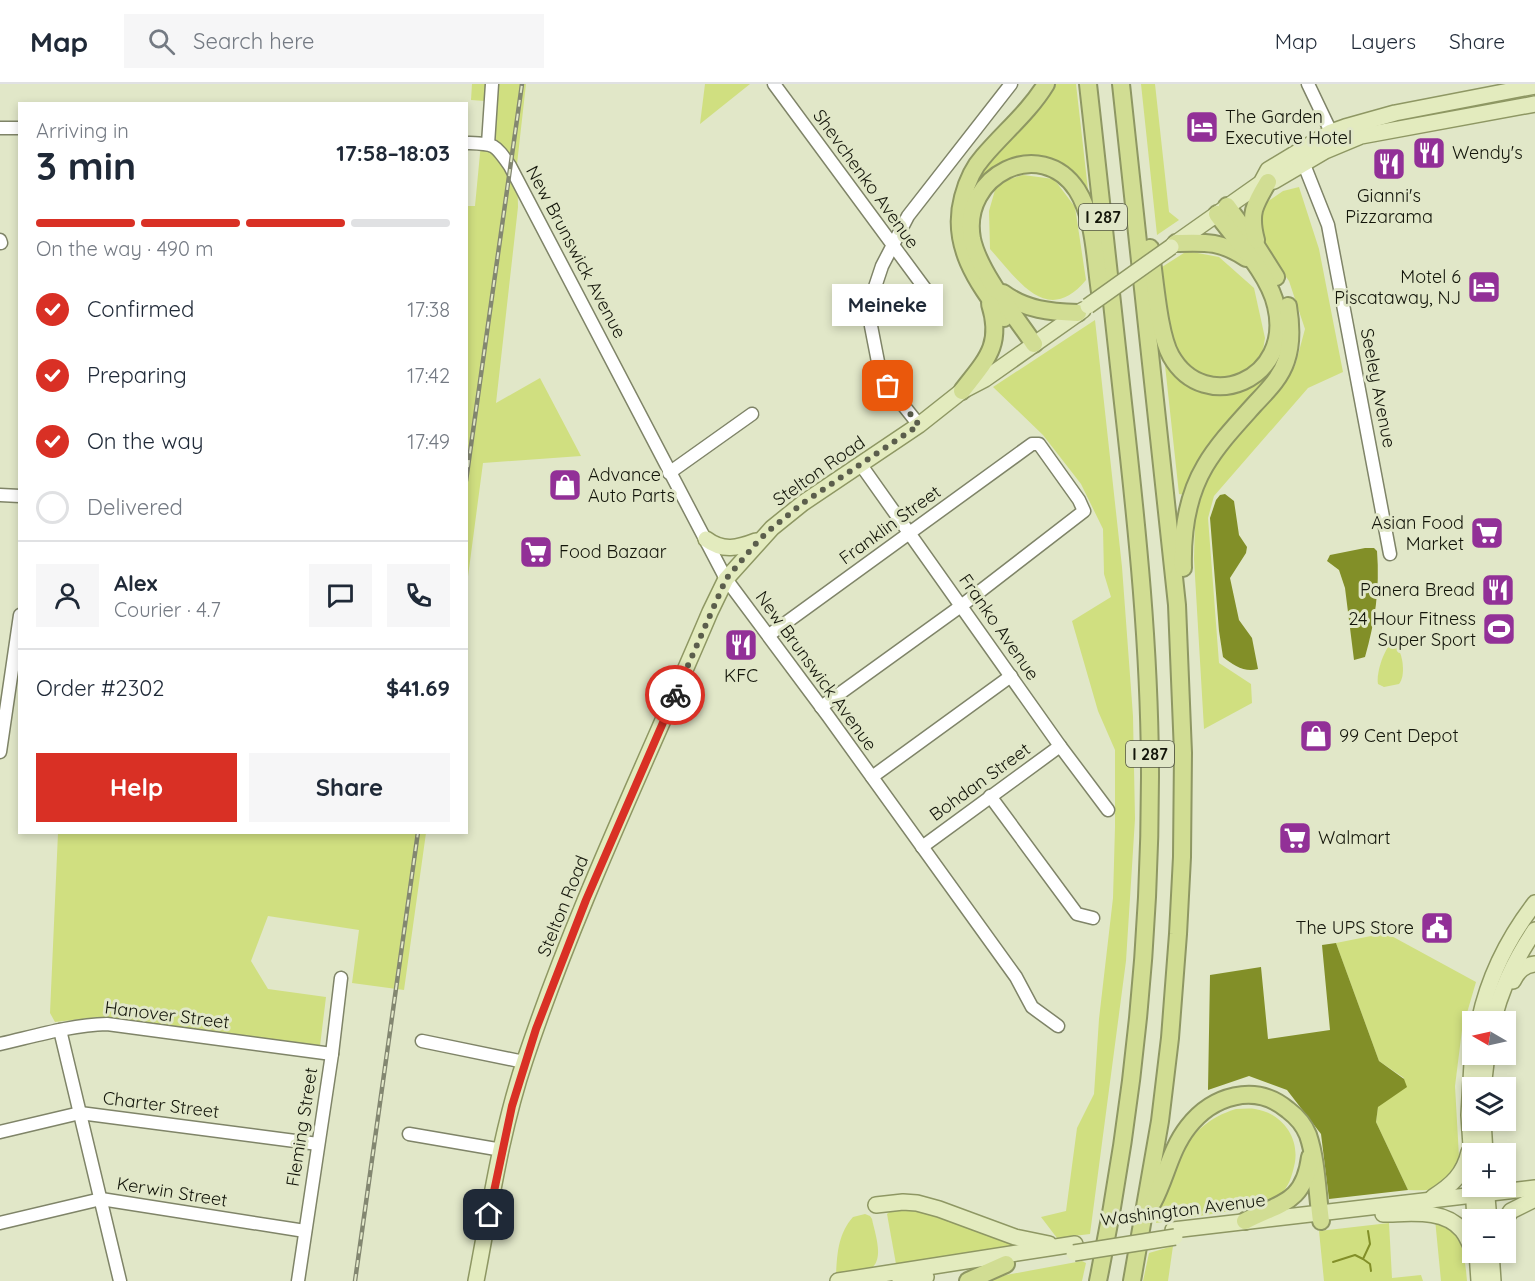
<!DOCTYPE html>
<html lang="en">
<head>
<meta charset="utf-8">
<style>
	:root { --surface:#fff; --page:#f6f6f7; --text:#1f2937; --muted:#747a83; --line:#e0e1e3; --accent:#d93025 }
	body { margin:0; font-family:Quicksand,sans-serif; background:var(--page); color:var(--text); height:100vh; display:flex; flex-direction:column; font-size:22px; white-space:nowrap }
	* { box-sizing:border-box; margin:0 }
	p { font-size:20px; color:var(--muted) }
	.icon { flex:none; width:33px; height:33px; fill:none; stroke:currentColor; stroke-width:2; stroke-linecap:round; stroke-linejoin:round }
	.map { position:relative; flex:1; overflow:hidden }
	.panel { position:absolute; left:18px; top:18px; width:450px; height:732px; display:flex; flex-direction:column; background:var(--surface); border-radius:0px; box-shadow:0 3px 9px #0003 }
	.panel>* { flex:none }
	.needle { width:39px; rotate:279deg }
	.fabs { position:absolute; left:1462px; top:927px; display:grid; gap:12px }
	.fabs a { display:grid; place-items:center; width:54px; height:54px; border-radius:0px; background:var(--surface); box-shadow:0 3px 9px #0003; font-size:30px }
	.pin { position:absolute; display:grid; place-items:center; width:51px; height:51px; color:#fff; margin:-26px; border-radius:12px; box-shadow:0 3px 9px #0006 }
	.courier { position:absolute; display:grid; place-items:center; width:60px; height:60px; margin:-30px; border:4px solid #d93025; border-radius:50%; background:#fff; color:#222; box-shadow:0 2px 8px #0007 }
	.bubble { position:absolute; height:42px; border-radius:0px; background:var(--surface); box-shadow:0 3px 9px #0003; font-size:20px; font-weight:700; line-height:42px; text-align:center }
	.summary em { font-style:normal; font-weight:700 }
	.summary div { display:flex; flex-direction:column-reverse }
	.summary { display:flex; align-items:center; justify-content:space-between; height:102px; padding:0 18px }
	h1 { font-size:39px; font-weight:700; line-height:45px }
	.bar { display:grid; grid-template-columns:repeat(4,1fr); gap:9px 6px; align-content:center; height:72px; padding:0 18px }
	.bar i { height:8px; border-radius:4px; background:var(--line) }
	.bar .on { background:var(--accent) }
	.bar p { grid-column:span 4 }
	.line { display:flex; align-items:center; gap:15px; padding:0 18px; border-top:2px solid var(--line) }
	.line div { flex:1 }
	.round { display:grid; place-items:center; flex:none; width:63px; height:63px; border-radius:0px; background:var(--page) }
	ol { padding:0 18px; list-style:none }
	li { display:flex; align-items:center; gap:18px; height:66px }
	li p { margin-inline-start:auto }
	li .icon { padding:6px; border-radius:50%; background:var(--accent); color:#fff; stroke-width:4 }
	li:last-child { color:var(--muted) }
	li i { width:33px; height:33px; border:3px solid var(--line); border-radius:50% }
	.action { display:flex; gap:12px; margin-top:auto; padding:12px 18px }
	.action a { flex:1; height:69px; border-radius:0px; background:var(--accent); color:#fff; font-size:24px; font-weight:700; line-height:69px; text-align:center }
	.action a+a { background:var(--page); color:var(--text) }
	header { display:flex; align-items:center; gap:36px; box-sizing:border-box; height:84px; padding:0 30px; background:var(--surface); border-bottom:2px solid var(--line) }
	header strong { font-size:28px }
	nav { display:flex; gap:33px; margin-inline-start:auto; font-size:21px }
	.search { width:420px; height:54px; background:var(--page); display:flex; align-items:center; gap:15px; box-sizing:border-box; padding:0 21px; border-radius:0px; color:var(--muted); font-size:22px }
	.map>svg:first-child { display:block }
	.green { fill:#d0df80 }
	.water { fill:#828f28 }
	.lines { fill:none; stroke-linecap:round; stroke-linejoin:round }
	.stream { stroke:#828f28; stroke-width:2 }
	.minor-casing { stroke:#7f8468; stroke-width:15 }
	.major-casing { stroke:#8e9763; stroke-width:18 }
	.highway-casing { stroke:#8e9763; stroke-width:20 }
	.minor { stroke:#fff; stroke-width:12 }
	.major { stroke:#e3ebbe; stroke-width:15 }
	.highway { stroke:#d1dd93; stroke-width:16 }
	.rail-casing { stroke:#838771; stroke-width:4.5 }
	.rail { stroke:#e1e7c8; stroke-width:2; stroke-dasharray:7; stroke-linecap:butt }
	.major-bridge-casing { stroke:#8e9763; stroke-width:18; stroke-linecap:butt }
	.major-bridge { stroke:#e3ebbe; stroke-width:15 }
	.done { stroke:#5b5e4c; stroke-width:6; stroke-dasharray:0 10.8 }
	.route { stroke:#d93025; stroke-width:8 }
	.labels { text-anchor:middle; stroke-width:6; stroke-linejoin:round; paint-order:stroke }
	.shield { fill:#e1e7c8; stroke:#515443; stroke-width:1.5 }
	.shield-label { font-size:16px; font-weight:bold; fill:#13150a }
	.poi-label { font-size:18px; fill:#13150a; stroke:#e1e7c8; text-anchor:start }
	.street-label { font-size:18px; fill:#13150a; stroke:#e1e7c8 }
</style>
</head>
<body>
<header>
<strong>Map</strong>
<div class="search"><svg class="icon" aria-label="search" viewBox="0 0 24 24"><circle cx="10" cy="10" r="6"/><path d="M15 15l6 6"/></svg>Search here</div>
<nav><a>Map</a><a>Layers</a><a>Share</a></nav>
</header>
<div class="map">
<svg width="1535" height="1197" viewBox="0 0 1535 1197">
	<rect width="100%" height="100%" fill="#e1e7c8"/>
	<!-- green -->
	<g class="green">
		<path d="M472,0H526L517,80L518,123L496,319L540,294L581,372L483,379L467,500L466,122H475L485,17L471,16Z"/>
		<path d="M705,0H750L700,40Z"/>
		<path d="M1050,0H1076L1092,141L1085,113L1032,76L968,112L974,96Z"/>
		<path d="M1141,0H1155L1169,128L1179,136L1157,151Z"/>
		<path d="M1023,91L1054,95L1075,123L1086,196C1047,243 1018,196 990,165L989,127L997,99Z"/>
		<path d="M1299,103L1319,165L1343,288L1308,304L1214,412L1208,434L1219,579L1251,600L1252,619L1204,645L1194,475L1195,434L1208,392L1254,330L1295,282L1305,245L1289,197L1264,163L1257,138L1264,120L1283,107Z"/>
		<path d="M1187,167L1219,173L1254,204L1265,254L1262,272L1246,290L1220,295L1197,288L1181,276L1173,263L1162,183Z"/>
		<path d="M1095,236L1122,483L1133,632L1135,735L1126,877L1090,1150L1057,1154L1041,1133L1066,1127L1077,1044L1094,1010L1099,935L1113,814L1115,743V666L1098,627L1072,537L1111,513L1104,490L1103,445L1081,400L1043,351L993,303Z"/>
		<path d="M1281,269L1271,298L1186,411L1179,410L1164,272L1210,306Z"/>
		<path d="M1390,561L1396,562C1403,569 1406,592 1399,600L1384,603L1378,600C1376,590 1383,568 1390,561Z"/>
		<path d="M58,749H426L404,906L352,899L359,846L268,832L251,877L268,905L326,913L320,962L99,933L55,938L50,929Z"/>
		<path d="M1386,849L1476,898L1462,946L1455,1002L1459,1073C1457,1086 1445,1100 1432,1105C1425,1107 1416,1106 1408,1106L1376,1038L1378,1023L1404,994L1379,977L1336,859Z"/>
		<path d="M1236,1025C1242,1025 1249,1024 1255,1025C1281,1029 1299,1052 1295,1078C1293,1088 1290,1100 1283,1108C1276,1115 1265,1119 1255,1123L1156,1139C1169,1090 1182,1041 1236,1025Z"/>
		<path d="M894,1124L917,1125L1019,1161L991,1168L896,1180L887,1130Z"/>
		<path d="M865,1130L870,1132L872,1135C875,1150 884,1173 872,1184L836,1192C837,1170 838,1150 853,1133Z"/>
		<path d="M1435,1135C1464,1153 1464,1165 1467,1197H1441Z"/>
		<path d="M1389,1139L1392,1194L1421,1191L1423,1197H1324L1319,1147Z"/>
		<path d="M1173,1162L1168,1197H1143L1149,1169Z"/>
		<path d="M1082,1177L1086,1179L1082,1197H990L1006,1191Z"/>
	</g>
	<!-- water -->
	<g class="water">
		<path d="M1225,410L1234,417L1239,451L1247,463L1246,469L1230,494L1239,536L1252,554L1258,585C1245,589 1233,581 1223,573L1219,547L1210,434L1216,416L1220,411Z"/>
		<path d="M1365,464H1374L1377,467C1380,505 1375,538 1365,573L1354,576L1345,504L1339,486L1327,477L1330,471Z"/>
		<path d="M1336,859L1379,977L1404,995L1407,1003L1378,1023L1376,1038L1408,1106L1329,1115L1321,1050L1287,1006L1249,992L1208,1006L1210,891L1261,883L1268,955L1330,946L1322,861Z"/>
	</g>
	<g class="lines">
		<!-- stream -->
		<g class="stream">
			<path d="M1368,1147L1370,1160L1363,1175L1370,1180L1371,1187"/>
			<path d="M1333,1178L1355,1171L1363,1175"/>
		</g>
		<defs>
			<g id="minor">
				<path d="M774,0L929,210"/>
				<path d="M1308,0L1331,48"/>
				<path d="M0,44H20"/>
				<path d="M466,59C495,60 494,59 510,82L726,495L828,632L1016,893L1032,923L1058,942"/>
				<path d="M488,60L492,0"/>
				<path d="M1303,78L1328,141L1390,470"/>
				<path d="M0,156L1,159"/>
				<path d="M919,341L888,302L879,283L871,242L874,206L882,182L908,132L1011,0"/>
				<path d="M861,381L1060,662L1108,726"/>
				<path d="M669,389L752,330"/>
				<path d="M0,411L20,412"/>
				<path d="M769,551L1032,360H1039L1079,416L1084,427L961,522L821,623"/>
				<path d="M0,668L20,531"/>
				<path d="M872,693L1011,592"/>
				<path d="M990,712L1077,830L1093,834"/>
				<path d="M922,763L1060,662"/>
				<path d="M60,946L120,1197"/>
				<path d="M422,957L524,978"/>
				<path d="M0,960C35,952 71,941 107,940L332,970"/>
				<path d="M0,1048L80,1029L318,1060"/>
				<path d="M409,1050L502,1066"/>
				<path d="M0,1139L101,1115L305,1147"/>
				<path d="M298,1197L332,970L341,894"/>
			</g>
			<g id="major">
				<path d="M1261,99L1274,97L1325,67L1361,52L1535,20"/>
				<path d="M1173,161L1261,99L1268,86L1331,48L1345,43L1395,29L1535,2"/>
				<path d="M706,455C723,468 738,464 756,457"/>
				<path d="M1513,897C1518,887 1524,881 1535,880"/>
				<path d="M1479,938C1488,894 1508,854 1535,819"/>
				<path d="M1493,938C1501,904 1516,874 1535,846"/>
				<path d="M1473,962L1469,1031L1473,1094"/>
				<path d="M1483,1004L1487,970"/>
				<path d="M1483,1036L1485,1070"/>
				<path d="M1473,1102L1475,1136"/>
				<path d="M1486,1102L1489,1136"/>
				<path d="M1433,1113C1452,1101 1464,1090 1469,1068"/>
				<path d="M876,1121L903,1118L917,1119L939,1125L1015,1153L1049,1160"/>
				<path d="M1383,1130C1409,1130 1443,1124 1462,1146C1467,1152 1470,1160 1473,1167"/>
				<path d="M1505,1136L1511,1127L1535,1115"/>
				<path d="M1173,1146L1535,1104"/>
				<path d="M1477,1168L1479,1197"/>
				<path d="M1491,1168L1493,1197"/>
				<path d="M476,1197C490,1124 501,1047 525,976C576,823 647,677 710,528L726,495L772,444L803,419L919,341L962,307L985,295L1083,226"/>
				<path d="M838,1197L1075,1160"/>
				<path d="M900,1197L926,1193"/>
			</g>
			<g id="highway">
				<path d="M1088,0C1100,106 1111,212 1123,319C1137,443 1150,567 1150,693C1150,863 1132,1031 1098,1197"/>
				<path d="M1121,0L1177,521L1183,669L1182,773L1178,850L1170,954L1160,1037L1132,1197"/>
				<path d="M1227,122L1257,163L1276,193"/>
				<path d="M1256,156C1249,130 1254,121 1268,98"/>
				<path d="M1176,159C1206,158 1221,157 1246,174"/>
				<path d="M1150,164C1155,192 1158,249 1171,272C1205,332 1294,296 1276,222C1269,190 1236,156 1217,130"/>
				<path d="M1003,209C1026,226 1050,228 1078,229"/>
				<path d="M1004,234C977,198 950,161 963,113C967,98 973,84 983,73C1004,48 1029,28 1046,0"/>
				<path d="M1034,260C1015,232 979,188 972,155C960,91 1041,51 1077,106C1095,134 1095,176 1100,208"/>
				<path d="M962,307C986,276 1003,261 990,220"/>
				<path d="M1183,484C1182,449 1186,414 1205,382C1218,360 1236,341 1254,321C1266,308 1280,295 1286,277C1292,260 1291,240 1288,222"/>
				<path d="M1153,1118C1166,1094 1170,1066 1188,1043C1212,1012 1255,998 1288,1026C1296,1032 1304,1041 1308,1051C1317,1078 1317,1108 1321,1137"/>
				<path d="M1245,1137C1279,1119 1304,1120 1310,1073"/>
				<path d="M968,1197L1006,1180"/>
			</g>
		</defs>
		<!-- minor casing -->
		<use href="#minor" class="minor-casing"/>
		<!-- major casing -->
		<use href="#major" class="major-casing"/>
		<!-- highway casing -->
		<use href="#highway" class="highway-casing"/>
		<!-- minor -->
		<use href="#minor" class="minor"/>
		<!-- major -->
		<use href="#major" class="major"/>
		<!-- highway -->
		<use href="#highway" class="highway"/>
		<defs>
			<g id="rail">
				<path d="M466,397L522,0"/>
				<path d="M355,1197L418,748"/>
			</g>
		</defs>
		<!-- rail casing -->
		<use href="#rail" class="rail-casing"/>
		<!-- rail -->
		<use href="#rail" class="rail"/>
		<defs>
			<g id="major-bridge">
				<path d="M1088,222L1171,163"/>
				<path d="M1074,1169L1175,1153"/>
			</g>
		</defs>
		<!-- major-bridge casing -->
		<use href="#major-bridge" class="major-bridge-casing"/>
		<!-- major-bridge -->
		<use href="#major-bridge" class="major-bridge"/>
	</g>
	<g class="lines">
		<!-- done -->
		<path class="done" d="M675,611L726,495L759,456L772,444L803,419L919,341L888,302"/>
		<!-- route -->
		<path class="route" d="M489,1131L512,1022L536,945L586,816L675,611"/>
	</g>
	<!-- icons -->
	<defs>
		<symbol id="hotel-square" viewBox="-11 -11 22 22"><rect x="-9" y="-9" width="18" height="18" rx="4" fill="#923097" stroke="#e1e7c8"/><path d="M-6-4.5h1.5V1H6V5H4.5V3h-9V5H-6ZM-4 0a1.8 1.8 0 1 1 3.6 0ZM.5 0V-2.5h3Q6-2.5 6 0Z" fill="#fff"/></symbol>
		<symbol id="restaurant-square" viewBox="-11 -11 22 22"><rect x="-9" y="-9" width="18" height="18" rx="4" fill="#923097" stroke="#e1e7c8"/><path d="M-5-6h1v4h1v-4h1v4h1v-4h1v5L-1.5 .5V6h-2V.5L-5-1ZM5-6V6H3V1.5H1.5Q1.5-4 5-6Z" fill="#fff"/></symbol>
		<symbol id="shop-square" viewBox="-11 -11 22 22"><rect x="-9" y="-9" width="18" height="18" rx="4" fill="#923097" stroke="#e1e7c8"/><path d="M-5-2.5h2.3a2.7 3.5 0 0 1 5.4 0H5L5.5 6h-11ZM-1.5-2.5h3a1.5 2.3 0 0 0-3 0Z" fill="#fff"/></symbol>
		<symbol id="supermarket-square" viewBox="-11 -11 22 22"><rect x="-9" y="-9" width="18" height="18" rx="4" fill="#923097" stroke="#e1e7c8"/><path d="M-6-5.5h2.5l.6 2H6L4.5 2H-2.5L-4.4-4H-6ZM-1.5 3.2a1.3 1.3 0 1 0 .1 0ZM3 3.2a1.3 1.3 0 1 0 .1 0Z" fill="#fff"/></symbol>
		<symbol id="stadium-square" viewBox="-11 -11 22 22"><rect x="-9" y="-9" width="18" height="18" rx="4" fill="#923097" stroke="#e1e7c8"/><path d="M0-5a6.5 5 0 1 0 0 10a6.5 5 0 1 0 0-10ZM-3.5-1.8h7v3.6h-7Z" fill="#fff"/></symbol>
		<symbol id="civic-square" viewBox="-11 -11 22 22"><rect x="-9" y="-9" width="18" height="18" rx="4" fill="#923097" stroke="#e1e7c8"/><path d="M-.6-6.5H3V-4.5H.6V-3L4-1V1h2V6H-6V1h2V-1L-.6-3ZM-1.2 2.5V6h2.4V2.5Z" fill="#fff"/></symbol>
	</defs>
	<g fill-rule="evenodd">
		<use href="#hotel-square" x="1183" y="24" width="38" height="38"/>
		<use href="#restaurant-square" x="1410" y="50" width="38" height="38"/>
		<use href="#restaurant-square" x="1370" y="61" width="38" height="38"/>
		<use href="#hotel-square" x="1465" y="184" width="38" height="38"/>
		<use href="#shop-square" x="546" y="382" width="38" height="38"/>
		<use href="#supermarket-square" x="1468" y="430" width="38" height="38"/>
		<use href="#supermarket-square" x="517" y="449" width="38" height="38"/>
		<use href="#restaurant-square" x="1479" y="487" width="38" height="38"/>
		<use href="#stadium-square" x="1480" y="526" width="38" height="38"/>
		<use href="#restaurant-square" x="722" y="542" width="38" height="38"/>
		<use href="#shop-square" x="1297" y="633" width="38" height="38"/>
		<use href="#supermarket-square" x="1276" y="735" width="38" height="38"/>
		<use href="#civic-square" x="1418" y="825" width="38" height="38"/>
	</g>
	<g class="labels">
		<!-- shield labels -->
		<g class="shield">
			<rect x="1079" y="120" width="48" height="26" rx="4.5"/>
			<rect x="1126" y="657" width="48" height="26" rx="4.5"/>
		</g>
		<g class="shield-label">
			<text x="1103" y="139">I 287</text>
			<text x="1150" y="676">I 287</text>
		</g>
		<!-- poi labels -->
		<g class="poi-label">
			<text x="1225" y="39">The Garden<tspan x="1225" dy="21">Executive Hotel</tspan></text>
			<text x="1452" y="75">Wendy's</text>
			<text x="1389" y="118" text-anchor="middle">Gianni's<tspan x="1389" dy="21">Pizzarama</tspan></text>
			<text x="1461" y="199" text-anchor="end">Motel 6<tspan x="1461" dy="21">Piscataway, NJ</tspan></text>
			<text x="588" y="397">Advance<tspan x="588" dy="21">Auto Parts</tspan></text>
			<text x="1464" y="445" text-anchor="end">Asian Food<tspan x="1464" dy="21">Market</tspan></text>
			<text x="559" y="474">Food Bazaar</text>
			<text x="1475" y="512" text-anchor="end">Panera Bread</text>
			<text x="1476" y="541" text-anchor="end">24 Hour Fitness<tspan x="1476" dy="21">Super Sport</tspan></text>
			<text x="741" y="598" text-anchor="middle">KFC</text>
			<text x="1339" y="658">99 Cent Depot</text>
			<text x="1318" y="760">Walmart</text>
			<text x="1414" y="850" text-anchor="end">The UPS Store</text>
		</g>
		<!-- street labels -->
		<g class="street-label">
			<text transform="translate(866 95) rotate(54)" y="6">Shevchenko Avenue</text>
			<text transform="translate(576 168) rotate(62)" y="6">New Brunswick Avenue</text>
			<text transform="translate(1378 304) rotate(79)" y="6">Seeley Avenue</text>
			<text transform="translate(819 387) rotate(-35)" y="6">Stelton Road</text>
			<text transform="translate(890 441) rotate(-36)" y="6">Franklin Street</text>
			<text transform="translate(999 543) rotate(55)" y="6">Franko Avenue</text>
			<text transform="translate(816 587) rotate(54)" y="6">New Brunswick Avenue</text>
			<text transform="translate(980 698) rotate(-36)" y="6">Bohdan Street</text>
			<text transform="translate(563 822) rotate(-68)" y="6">Stelton Road</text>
			<text transform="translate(167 931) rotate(7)" y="6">Hanover Street</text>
			<text transform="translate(161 1021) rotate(7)" y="6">Charter Street</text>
			<text transform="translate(302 1043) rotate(-81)" y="6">Fleming Street</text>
			<text transform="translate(172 1108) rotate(9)" y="6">Kerwin Street</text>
			<text transform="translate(1183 1126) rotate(-7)" y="6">Washington Avenue</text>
		</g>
	</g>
</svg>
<div class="fabs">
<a><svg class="needle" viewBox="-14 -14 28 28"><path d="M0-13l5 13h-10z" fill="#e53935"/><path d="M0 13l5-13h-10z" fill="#747a83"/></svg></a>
<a><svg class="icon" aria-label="layers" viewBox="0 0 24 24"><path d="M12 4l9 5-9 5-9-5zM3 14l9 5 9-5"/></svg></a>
<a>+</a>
<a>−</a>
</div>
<div class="pin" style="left:888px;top:302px;background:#ea580c"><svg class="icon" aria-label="bag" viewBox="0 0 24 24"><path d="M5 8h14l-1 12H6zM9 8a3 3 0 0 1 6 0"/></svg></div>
<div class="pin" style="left:489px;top:1131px;background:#1f2937"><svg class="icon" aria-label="home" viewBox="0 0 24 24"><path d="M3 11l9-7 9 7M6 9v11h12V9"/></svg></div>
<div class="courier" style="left:675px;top:611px"><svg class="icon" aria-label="bike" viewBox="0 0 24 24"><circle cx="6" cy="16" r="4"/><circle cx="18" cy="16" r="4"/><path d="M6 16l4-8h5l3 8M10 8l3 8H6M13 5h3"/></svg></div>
<div class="bubble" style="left:832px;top:200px;width:111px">Meineke</div>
<section class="panel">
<div class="summary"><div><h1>3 min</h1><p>Arriving in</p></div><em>17:58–18:03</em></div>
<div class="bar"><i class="on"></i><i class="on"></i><i class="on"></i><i></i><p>On the way · 490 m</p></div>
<ol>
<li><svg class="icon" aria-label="check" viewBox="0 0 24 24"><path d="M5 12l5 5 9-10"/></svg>Confirmed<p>17:38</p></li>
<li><svg class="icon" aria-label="check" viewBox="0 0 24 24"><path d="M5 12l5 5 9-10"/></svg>Preparing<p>17:42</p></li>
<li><svg class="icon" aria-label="check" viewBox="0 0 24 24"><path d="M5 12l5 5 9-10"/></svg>On the way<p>17:49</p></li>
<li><i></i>Delivered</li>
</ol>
<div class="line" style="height:108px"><a class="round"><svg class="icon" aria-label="person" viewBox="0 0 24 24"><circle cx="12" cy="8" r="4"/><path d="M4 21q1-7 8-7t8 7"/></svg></a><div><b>Alex</b><p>Courier · 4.7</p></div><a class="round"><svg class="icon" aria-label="chat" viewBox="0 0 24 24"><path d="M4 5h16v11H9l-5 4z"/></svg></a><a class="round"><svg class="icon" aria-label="phone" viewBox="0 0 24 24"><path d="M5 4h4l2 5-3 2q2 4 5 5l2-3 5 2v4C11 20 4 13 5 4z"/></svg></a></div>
<div class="line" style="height:78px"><div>Order #2302</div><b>$41.69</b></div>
<div class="action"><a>Help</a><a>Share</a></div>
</section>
</div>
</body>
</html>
